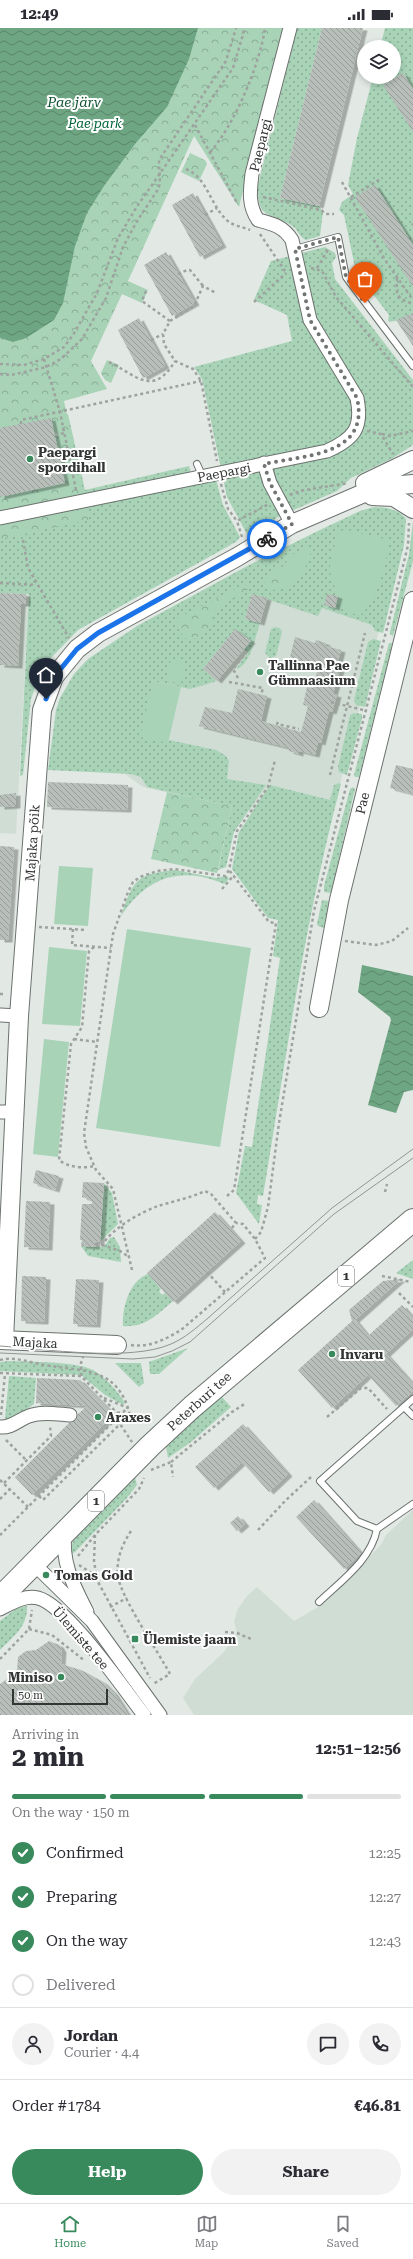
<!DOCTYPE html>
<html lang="en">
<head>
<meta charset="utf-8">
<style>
	:root { --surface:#fff; --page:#f2f2f3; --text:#2b2b33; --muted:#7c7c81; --line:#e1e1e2; --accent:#388a5c }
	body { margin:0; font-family:"Roboto Serif",serif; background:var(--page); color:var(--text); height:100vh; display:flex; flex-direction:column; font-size:15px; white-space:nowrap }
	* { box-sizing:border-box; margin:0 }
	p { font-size:13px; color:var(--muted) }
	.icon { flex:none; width:22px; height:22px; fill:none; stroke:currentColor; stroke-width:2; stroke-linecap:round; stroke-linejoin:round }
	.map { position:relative; height:1687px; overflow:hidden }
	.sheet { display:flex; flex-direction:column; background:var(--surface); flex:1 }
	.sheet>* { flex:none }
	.fabs { position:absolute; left:357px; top:12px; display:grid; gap:8px }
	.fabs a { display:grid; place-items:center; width:44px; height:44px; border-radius:50%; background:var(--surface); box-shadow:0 2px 6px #0003; font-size:20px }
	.scale { position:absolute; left:12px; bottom:10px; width:96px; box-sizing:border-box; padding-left:4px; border:2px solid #333634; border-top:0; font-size:11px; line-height:14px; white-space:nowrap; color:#333634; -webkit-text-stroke:3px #fff; paint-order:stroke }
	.pin { position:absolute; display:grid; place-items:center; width:34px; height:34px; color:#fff; margin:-41px -17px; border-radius:50% 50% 50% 0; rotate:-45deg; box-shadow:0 0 4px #0007 }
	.pin .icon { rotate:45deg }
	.courier { position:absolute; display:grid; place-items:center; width:40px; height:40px; margin:-20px; border:3px solid #1a73e8; border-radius:50%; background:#fff; color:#222; box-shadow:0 1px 5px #0007 }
	.overview em { font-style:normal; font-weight:700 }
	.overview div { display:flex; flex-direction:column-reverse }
	.overview { display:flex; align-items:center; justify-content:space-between; height:68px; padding:0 12px }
	h1 { font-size:26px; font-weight:700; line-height:30px }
	.bar { display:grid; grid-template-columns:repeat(4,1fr); gap:6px 4px; align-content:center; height:48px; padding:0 12px }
	.bar i { height:5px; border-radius:3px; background:var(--line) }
	.bar .current { background:var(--accent) }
	.bar p { grid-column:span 4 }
	.line { display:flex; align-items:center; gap:10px; padding:0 12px; border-top:1px solid var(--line) }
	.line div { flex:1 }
	.round { display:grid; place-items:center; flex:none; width:42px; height:42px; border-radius:21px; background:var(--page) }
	ol { padding:0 12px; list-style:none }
	li { display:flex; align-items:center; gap:12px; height:44px }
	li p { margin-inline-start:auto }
	li .icon { padding:4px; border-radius:50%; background:var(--accent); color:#fff; stroke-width:4 }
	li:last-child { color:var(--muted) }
	li i { width:22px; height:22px; border:2px solid var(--line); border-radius:50% }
	.action { display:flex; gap:8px; margin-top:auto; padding:8px 12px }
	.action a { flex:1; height:46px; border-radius:24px; background:var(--accent); color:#fff; font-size:16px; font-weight:700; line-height:46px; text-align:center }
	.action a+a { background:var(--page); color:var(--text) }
	.status { display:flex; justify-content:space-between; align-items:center; height:28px; padding:0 20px; background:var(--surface); direction:ltr }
	.status svg { height:11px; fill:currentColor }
	.tabs { display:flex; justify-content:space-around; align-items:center; height:56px; border-top:1px solid var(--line); background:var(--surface); font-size:11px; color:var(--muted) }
	.tabs a { display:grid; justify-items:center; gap:2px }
	.tabs .current { color:var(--accent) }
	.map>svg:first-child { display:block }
	.built { fill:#d0ddd4 }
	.grass { fill:url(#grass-dots) }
	.park { fill:url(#park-crowns) }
	.garden { fill:#a8d3b7 }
	.water { fill:url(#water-waves) }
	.building { fill:url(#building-back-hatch); filter:url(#shadow) }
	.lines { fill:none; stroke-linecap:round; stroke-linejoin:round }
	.lane-casing { stroke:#6b716d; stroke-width:8 }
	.street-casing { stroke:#6b716d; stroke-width:15 }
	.secondary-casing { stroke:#6b716d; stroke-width:20 }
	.highway-casing { stroke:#6b716d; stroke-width:24 }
	.path { stroke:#9ea39f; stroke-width:2.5; stroke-dasharray:3 3; stroke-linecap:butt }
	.lane { stroke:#fff; stroke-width:6 }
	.street { stroke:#fff; stroke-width:13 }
	.secondary { stroke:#fff; stroke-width:18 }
	.highway { stroke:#fff; stroke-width:22 }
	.tram { stroke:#919592; stroke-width:1 }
	.done { stroke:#707472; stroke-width:4; stroke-dasharray:0 7.2 }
	.route { stroke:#1a73e8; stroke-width:5 }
	.poi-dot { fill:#388a5c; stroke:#fff; stroke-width:1.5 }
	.labels { text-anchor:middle; stroke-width:4; stroke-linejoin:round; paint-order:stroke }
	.shield { fill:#fff; stroke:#707271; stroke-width:1 }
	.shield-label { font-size:12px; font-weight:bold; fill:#333634 }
	.park-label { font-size:13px; font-style:italic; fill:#006338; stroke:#fff }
	.street-label { font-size:13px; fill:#333634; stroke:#fff }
	.poi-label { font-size:13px; font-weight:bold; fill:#333634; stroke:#fff; text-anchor:start }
	.water-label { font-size:14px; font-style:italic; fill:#125332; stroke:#fff }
</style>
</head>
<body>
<div class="status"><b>12:49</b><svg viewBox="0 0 49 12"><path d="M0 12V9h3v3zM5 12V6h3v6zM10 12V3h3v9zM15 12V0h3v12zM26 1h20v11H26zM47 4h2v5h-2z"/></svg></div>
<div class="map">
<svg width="413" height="1687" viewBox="0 0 413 1687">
	<defs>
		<pattern id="grass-dots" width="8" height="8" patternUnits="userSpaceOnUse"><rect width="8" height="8" fill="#a8d3b7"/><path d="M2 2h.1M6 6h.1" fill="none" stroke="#89ac96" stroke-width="1.8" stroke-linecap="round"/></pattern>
		<pattern id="park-crowns" width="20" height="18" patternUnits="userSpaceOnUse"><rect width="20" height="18" fill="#a8d3b7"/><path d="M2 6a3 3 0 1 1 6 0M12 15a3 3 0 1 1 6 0" fill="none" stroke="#89ac96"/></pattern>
		<pattern id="water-waves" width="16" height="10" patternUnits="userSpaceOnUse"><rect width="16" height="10" fill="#6ea582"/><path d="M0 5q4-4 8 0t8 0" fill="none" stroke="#5b876b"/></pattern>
		<pattern id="building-back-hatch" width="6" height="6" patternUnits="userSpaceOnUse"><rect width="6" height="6" fill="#b8bfba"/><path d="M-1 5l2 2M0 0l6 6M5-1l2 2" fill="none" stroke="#969c98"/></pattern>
		<filter id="shadow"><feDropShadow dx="4.5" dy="2.5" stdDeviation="0" flood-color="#0004"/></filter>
	</defs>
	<rect width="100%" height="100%" fill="#e2e8e4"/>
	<!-- built -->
	<g class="built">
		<path d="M402,512L329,800L143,759L125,746L163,593Z"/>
		<path d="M0,565L29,566L16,806L0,805Z"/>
		<path d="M413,1482V1687H194L183,1670L195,1651L224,1624L237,1605L234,1593L238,1581L247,1568L257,1559L294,1593L318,1579L381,1517L386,1507Z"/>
	</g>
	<!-- grass -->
	<g class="grass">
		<path d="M297,0H322L280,170L319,178L323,184L320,208L306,212C299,209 298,201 291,197C267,183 257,191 258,157Z"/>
		<path d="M385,0H413V288C404,286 397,296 388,293L389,287L356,244L344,187L339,182L342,174L353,166L348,157L357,110L373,49H394V19H380Z"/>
		<path d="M325,219L335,225L336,229L332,235L335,251L413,352V417L393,430L351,450L337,463L278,489L249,510L227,469L202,351L194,339L292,313L287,287L254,272L271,233Z"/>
		<path d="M0,349L57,388L68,386L85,462L189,438L193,451L216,452L223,477L240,509L237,513L227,519L78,602L49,632L36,657L31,671L23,747L20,748L29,566L0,565Z"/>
		<path d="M374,479C385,479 399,481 406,491L404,517L383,605L375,603L372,597L322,580L318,588L252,566L245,591L260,595C255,609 251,637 236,641L248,625L244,621L235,601L203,641L216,652L214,654L190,661L153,653L168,715L169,712L216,722L226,728L229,733L227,751L266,757L234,804L226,839L218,842L232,778L147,759L141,749L131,746L48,742L56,682L60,670L74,646L88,631L137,598L249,537L322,501L360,483Z"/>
		<path d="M413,493V533L393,608L390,606V604L409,526Z"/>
		<path d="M275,599L280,600L282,604L276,628L270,630L265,625L271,601Z"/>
		<path d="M373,611L381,613L365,679L356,677L354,672L368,614Z"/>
		<path d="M389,615H392V617L359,749H355L354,747Z"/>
		<path d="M354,685L362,686V690L347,747L339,744L338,739L350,687Z"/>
		<path d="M339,755L341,756C305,891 286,1030 263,1168L258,1167L257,1176L262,1177L259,1196L236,1165L245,1118L252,1119L280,930L273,928L278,892L268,890L232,841L239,804L270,757L330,772L334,757Z"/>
		<path d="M353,759L355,761L331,865L324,864V858L350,761Z"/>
		<path d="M175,842L216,850L227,848L229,851L224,856C182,837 146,849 121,888C133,852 136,846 175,842Z"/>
		<path d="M322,872L330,873L324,900L318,898L317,896Z"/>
		<path d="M104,1155L112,1165L118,1196L100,1214Z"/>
		<path d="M114,1209L120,1219L121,1234L88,1228L81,1218L104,1219L110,1210Z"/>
		<path d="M413,1232V1251L396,1245Z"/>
		<path d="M148,1246L161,1261L159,1263L162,1267L165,1265L173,1273C158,1286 145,1300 123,1298C122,1280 129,1253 148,1246Z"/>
		<path d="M188,1320L159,1346H150L149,1334Z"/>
		<path d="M9,1333C30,1334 75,1333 93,1342C106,1350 117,1362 125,1375L123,1377L105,1367L81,1347L0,1343V1334Z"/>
		<path d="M115,1335H141L144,1355L139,1359Z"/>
		<path d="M9,1348L36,1350L34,1376L16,1389L7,1392L5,1390Z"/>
		<path d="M221,1368L231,1379L191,1414L168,1430L166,1418Z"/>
		<path d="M135,1449L137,1457L126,1471L75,1524L71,1526L72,1516L76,1508Z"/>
		<path d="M27,1578C28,1598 14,1608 0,1622V1593L17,1580Z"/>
	</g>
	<!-- park -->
	<g class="park">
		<path d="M0,0H283L239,179L194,108L128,253L148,262L142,275L122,266L91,333L107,361L64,373L89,492L0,511Z"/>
		<path d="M190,125L205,132L207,136L199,153L181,144Z"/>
		<path d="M107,332L119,337L111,355L105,352L101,345Z"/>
		<path d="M277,537C286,538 287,546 288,553L274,562L266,557L265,552Z"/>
		<path d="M245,556L248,559L247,562L214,583L209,602L190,613C182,609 175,598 178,590Z"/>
		<path d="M167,764L232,778L217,845L151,831Z"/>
	</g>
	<!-- garden -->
	<g class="garden">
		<path d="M347,502L384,511L387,512C391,529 374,579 359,588L340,580L339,565L331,553L330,537L338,503Z"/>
		<path d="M309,519L311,524C307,535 299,559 286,562L280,549V543L291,527Z"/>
		<path d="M171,631L186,635L181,656L166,652Z"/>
		<path d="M153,653L181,659L168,715L140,709Z"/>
		<path d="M59,838L93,840L88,898L54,896Z"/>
		<path d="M127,901L251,920L220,1119L96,1100Z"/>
		<path d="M49,919L87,923L80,998L42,996Z"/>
		<path d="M44,1011L69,1014L58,1129L33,1126Z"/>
	</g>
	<!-- water -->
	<g class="water">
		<path d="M0,0H198L189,31L167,79L135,116L104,158L87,185L75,218L63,275L54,292L26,310L13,314L0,310Z"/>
		<path d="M362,937L413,948V1062L404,1064L396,1085L368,1077L391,992L390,989L358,964Z"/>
	</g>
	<!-- building -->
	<g class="building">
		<path d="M322,0H363L319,178L280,170Z"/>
		<path d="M403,45L413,61V104L383,57Z"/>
		<path d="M375,157L413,217V259L355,169Z"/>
		<path d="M193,165L222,217L200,229L172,177Z"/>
		<path d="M166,224L195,275L172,288L144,237Z"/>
		<path d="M413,285V318L396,292Z"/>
		<path d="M139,290L165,338L143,350L118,302Z"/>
		<path d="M51,390L65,455L0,469V400Z"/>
		<path d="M0,565L26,566V576H21L18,638L0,637Z"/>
		<path d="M252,566L267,570L260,595L245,591Z"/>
		<path d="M327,566L338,568L335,580L324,577Z"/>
		<path d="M235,601L251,613L217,653L203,641Z"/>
		<path d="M295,609L315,615L316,612L326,615V618L341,622L338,633L342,634L333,666L337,667L332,684L329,683L321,715L318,714L315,727L299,723V726L289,723V720L199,698L205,679L232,685L238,661L267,668L261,693L301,704L308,678L303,677L307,659L313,660L319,637L290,629Z"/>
		<path d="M396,737L413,741V766L390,760Z"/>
		<path d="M48,754L128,757L127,782L47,779Z"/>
		<path d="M16,765V778L0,779V767Z"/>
		<path d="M0,818L14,819L8,912H0Z"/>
		<path d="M36,1142L59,1148L55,1162L33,1155Z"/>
		<path d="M83,1154L104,1155L100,1214L96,1213L95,1219L81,1218L82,1212H80L82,1176H92V1172L82,1169Z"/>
		<path d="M26,1173L50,1174L48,1220L24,1219Z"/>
		<path d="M215,1184L241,1213L173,1274L147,1245Z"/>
		<path d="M22,1248L46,1249L44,1294L21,1293Z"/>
		<path d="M76,1251L99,1252L96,1297L73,1296Z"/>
		<path d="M401,1251L355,1292L368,1308L402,1277L413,1290V1301L386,1326L413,1356V1363L396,1378L368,1347L332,1380L298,1342L352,1293L349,1282L383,1253Z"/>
		<path d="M37,1350L80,1352L112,1385L104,1393L106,1394L32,1467L15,1449L69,1395L76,1392L78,1386L87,1378L36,1375Z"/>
		<path d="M243,1396L288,1446L269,1464L242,1434L214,1460L195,1439Z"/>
		<path d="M314,1472L361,1525L344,1541L296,1489Z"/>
		<path d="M238,1488L245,1496L237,1503L230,1495Z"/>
		<path d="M49,1613L59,1617L62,1622L61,1636L81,1642L103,1654L114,1665L128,1687H0V1656L17,1644L18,1629L26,1623L36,1622Z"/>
	</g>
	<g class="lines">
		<defs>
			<g id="lane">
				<path d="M295,221L338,209L346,249L413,338"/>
				<path d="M197,436L201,445L205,447"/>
				<path d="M413,1371L320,1453L357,1493L377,1501L413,1476"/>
				<path d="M404,1379L413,1388"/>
				<path d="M319,1574C341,1553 371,1532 377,1501"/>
			</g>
			<g id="street">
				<path d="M264,435L270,455L292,496"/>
				<path d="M0,490L327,423C354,411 363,400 357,370L310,292L292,212C283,198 273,196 258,192C248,177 250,163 252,146L290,0"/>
				<path d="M0,987L19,988"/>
				<path d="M0,1084H16"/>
				<path d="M0,1399C12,1400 18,1392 29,1388C41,1383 57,1386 70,1387"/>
				<path d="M65,1505C61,1535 74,1558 87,1584"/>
				<path d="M34,1536L92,1593L160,1687"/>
				<path d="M0,1581C12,1575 24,1567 38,1570C66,1577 124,1661 144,1687"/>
			</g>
			<g id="secondary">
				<path d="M365,455L413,432"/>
				<path d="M372,468L394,469L413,481"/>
				<path d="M319,980L339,872L413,573"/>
				<path d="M0,1312L117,1317"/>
				<path d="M4,1312L19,988L37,749L42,682L54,649L77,621L98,605L237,529L292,496L378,459L413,456"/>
			</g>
			<path id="highway" d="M0,1570L150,1418L192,1379L413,1192"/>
		</defs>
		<!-- lane casing -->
		<use href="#lane" class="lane-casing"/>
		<!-- street casing -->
		<use href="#street" class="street-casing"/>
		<!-- secondary casing -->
		<use href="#secondary" class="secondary-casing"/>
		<!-- highway casing -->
		<use href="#highway" class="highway-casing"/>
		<!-- path -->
		<g class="path">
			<path d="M195,97L237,175"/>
			<path d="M210,124C234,98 260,36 265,0"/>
			<path d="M186,141C209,151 210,179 229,194C235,198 243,199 250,202"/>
			<path d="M342,154L385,232L413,272"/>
			<path d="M263,169L321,182L326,186H334"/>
			<path d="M351,169L382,150"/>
			<path d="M205,187L217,180"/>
			<path d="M412,197L413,196"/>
			<path d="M260,206L285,243"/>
			<path d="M311,240L322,243L336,269L413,359"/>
			<path d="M317,240L329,220"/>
			<path d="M178,246L187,242H190L203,258"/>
			<path d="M397,250C396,268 396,270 413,276"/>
			<path d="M146,263L142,273L170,293L163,306L164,316L175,333L193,341L201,353L217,433"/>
			<path d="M254,274L286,245"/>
			<path d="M170,293L194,278L203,258L216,265"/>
			<path d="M151,312L163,306"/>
			<path d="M44,331L60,384L76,462"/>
			<path d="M109,334C136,347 153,370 175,333"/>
			<path d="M0,336L24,337L44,331L64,319L73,307L97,265L118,210L136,180L233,40L245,0"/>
			<path d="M0,346L11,347L46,339L61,331L82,311L106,270L123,219L137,193L157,163L160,156L159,132L226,33L236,0"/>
			<path d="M21,396V392L201,353"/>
			<path d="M367,403L381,406L393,426"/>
			<path d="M382,406L390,408L413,403"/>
			<path d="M55,407L65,405"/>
			<path d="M221,456L228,481L237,493"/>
			<path d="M290,467L300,463L348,455"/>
			<path d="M242,509L237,493L269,476"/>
			<path d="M23,512L28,540L69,610"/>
			<path d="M0,555L36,557"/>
			<path d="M231,639L244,624"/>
			<path d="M238,650L233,641L246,625L244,624"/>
			<path d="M229,654L263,660L261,667"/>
			<path d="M331,674L367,683"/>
			<path d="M278,694L277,696L299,701"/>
			<path d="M330,747L365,605"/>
			<path d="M222,861L234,847"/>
			<path d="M39,899L86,902"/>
			<path d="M73,901L72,917L111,920"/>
			<path d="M345,913L376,917L392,913L408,900"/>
			<path d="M94,919L89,923L82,999L71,1016L59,1132C67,1139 84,1141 94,1138"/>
			<path d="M0,966H6"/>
			<path d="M74,1011L97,1014"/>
			<path d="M385,1164L387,1156"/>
			<path d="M227,1168L234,1162L276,895L269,894L229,842"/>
			<path d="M255,1211L261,1204L268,1179L279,1095L314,883L403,538L408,517L409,495"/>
			<path d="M95,1216L102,1217C113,1200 139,1185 158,1178C174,1173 190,1170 205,1163L211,1166L236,1195L231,1201"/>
			<path d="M102,1217L120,1223L129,1229"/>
			<path d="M132,1242L113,1161L96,1142L86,1119L84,1105L113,906L128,864L133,854L140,849L157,843L174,841L225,848L229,842L237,803L268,759L275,732"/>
			<path d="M207,1244L226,1265"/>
			<path d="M382,1248L411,1254"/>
			<path d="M399,1265L413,1279"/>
			<path d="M131,1317C149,1320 166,1311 181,1302L265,1230L255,1211L243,1196L236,1195"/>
			<path d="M0,1332C16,1328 30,1335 45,1337C85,1344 118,1339 130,1387L120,1396L132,1414"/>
			<path d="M0,1345L81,1348L117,1385L116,1391L0,1507"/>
			<path d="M81,1348V1335L83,1329"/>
			<path d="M104,1370L128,1380"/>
			<path d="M117,1385L123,1384L128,1380"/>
			<path d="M1,1387L5,1346"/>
			<path d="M327,1389L361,1360H368L387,1381"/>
			<path d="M6,1412L27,1433"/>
			<path d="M171,1434L232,1384L246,1375"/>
			<path d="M151,1442L171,1434L173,1449"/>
			<path d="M0,1452L28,1479"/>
			<path d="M4,1455L51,1408L50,1398"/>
			<path d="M39,1468L43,1472L120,1396L116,1391"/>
			<path d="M0,1471L10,1461"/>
			<path d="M258,1502L286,1472L311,1449"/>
			<path d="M131,1503C122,1517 116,1531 118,1548C120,1568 159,1625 170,1646L153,1656"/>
			<path d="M95,1507L94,1533L97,1552L150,1650"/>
			<path d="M78,1528L95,1507L139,1461L144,1450"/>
			<path d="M79,1537L96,1548"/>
			<path d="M110,1579L127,1570"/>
			<path d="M29,1601L52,1607L85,1633"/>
			<path d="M225,1604L237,1605L251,1611"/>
			<path d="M0,1631L29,1601L32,1582"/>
		</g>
		<!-- lane -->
		<use href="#lane" class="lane"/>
		<!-- street -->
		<use href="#street" class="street"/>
		<!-- secondary -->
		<use href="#secondary" class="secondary"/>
		<!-- highway -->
		<use href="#highway" class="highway"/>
		<!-- tram -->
		<g class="tram">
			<path d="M0,1318C46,1321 130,1334 171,1316C185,1310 196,1300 207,1291L332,1180L413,1121"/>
			<path d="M0,1325L133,1331L155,1329L172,1323L190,1314L334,1186L413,1130"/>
		</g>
	</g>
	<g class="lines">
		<!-- done -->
		<path class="done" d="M267,511L292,496L270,455L264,436C305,427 370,428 357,370L310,292L295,221L338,209L346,249L365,275"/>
		<!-- route -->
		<path class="route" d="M46,671L54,649L77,621L98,605L267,511"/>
	</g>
	<!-- markers -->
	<g class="poi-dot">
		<circle cx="30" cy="431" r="4"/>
		<circle cx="260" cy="644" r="4"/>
		<circle cx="332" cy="1326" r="4"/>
		<circle cx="98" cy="1389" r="4"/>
		<circle cx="46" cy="1547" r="4"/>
		<rect x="131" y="1607" width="8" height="8" rx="2"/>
		<circle cx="61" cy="1649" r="4"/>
	</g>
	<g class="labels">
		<!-- shield labels -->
		<g class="shield">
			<rect x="338" y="1238" width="16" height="20" rx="3"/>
			<rect x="88" y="1463" width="16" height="20" rx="3"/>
		</g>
		<g class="shield-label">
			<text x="346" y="1252">1</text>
			<text x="96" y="1477">1</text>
		</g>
		<!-- park labels -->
		<g class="park-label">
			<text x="95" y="100">Pae park</text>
		</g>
		<!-- street labels -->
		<g class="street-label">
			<text transform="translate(260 117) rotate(-76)" y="5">Paepargi</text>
			<text transform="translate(224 444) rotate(-11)" y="5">Paepargi</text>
			<text transform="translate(362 775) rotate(-76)" y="5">Pae</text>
			<text transform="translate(32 815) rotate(-86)" y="5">Majaka põik</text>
			<text transform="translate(35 1314) rotate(3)" y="5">Majaka</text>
			<text transform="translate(199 1373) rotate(-42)" y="5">Peterburi tee</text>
			<text transform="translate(81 1610) rotate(49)" y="5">Ülemiste tee</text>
		</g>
		<!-- poi labels -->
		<g class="poi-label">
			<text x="38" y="429">Paepargi<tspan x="38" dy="15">spordihall</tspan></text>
			<text x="268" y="642">Tallinna Pae<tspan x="268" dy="15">Gümnaasium</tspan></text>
			<text x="340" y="1331">Invaru</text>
			<text x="106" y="1394">Araxes</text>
			<text x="54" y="1552">Tomas Gold</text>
			<text x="143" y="1616">Ülemiste jaam</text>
			<text x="53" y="1654" text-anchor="end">Miniso</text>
		</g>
		<!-- water labels -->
		<g class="water-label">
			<text x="74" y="79">Pae järv</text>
		</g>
	</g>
</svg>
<div class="fabs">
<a><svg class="icon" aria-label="layers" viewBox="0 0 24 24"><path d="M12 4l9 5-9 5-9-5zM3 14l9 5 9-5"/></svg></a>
</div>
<div class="scale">50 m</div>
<div class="pin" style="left:365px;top:275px;background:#ea580c"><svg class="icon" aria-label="bag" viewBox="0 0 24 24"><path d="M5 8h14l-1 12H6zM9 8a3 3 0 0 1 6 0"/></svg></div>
<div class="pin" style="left:46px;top:671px;background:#1f2937"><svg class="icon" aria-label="home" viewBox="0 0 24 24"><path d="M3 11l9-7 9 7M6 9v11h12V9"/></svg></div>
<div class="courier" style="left:267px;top:511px"><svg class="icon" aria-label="bike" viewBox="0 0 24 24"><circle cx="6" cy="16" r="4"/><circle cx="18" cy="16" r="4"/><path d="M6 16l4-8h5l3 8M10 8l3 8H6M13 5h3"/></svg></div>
</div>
<section class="sheet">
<div class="overview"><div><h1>2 min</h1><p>Arriving in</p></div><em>12:51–12:56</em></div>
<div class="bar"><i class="current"></i><i class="current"></i><i class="current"></i><i></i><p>On the way · 150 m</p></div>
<ol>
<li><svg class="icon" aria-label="check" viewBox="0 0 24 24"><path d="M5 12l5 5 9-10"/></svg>Confirmed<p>12:25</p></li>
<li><svg class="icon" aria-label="check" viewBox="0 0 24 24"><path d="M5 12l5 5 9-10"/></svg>Preparing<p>12:27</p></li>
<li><svg class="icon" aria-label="check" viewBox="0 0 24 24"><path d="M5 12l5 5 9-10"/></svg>On the way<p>12:43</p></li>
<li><i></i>Delivered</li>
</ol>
<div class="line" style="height:72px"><a class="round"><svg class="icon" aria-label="person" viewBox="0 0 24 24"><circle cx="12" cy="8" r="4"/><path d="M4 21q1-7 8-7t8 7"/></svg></a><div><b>Jordan</b><p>Courier · 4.4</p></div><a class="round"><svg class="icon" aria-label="chat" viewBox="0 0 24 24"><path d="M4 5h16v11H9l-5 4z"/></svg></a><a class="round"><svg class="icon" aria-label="phone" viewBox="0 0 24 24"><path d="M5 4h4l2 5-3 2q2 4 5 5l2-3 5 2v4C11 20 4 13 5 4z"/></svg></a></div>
<div class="line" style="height:52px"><div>Order #1784</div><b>€46.81</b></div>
<div class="action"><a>Help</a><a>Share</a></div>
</section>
<nav class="tabs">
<a class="current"><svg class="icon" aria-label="home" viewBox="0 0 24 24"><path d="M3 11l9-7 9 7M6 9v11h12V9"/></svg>Home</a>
<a><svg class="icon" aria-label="map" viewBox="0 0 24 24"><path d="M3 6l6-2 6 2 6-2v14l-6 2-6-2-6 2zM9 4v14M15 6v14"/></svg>Map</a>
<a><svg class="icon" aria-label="saved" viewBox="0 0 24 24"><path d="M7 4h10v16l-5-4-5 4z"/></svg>Saved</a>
</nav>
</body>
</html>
